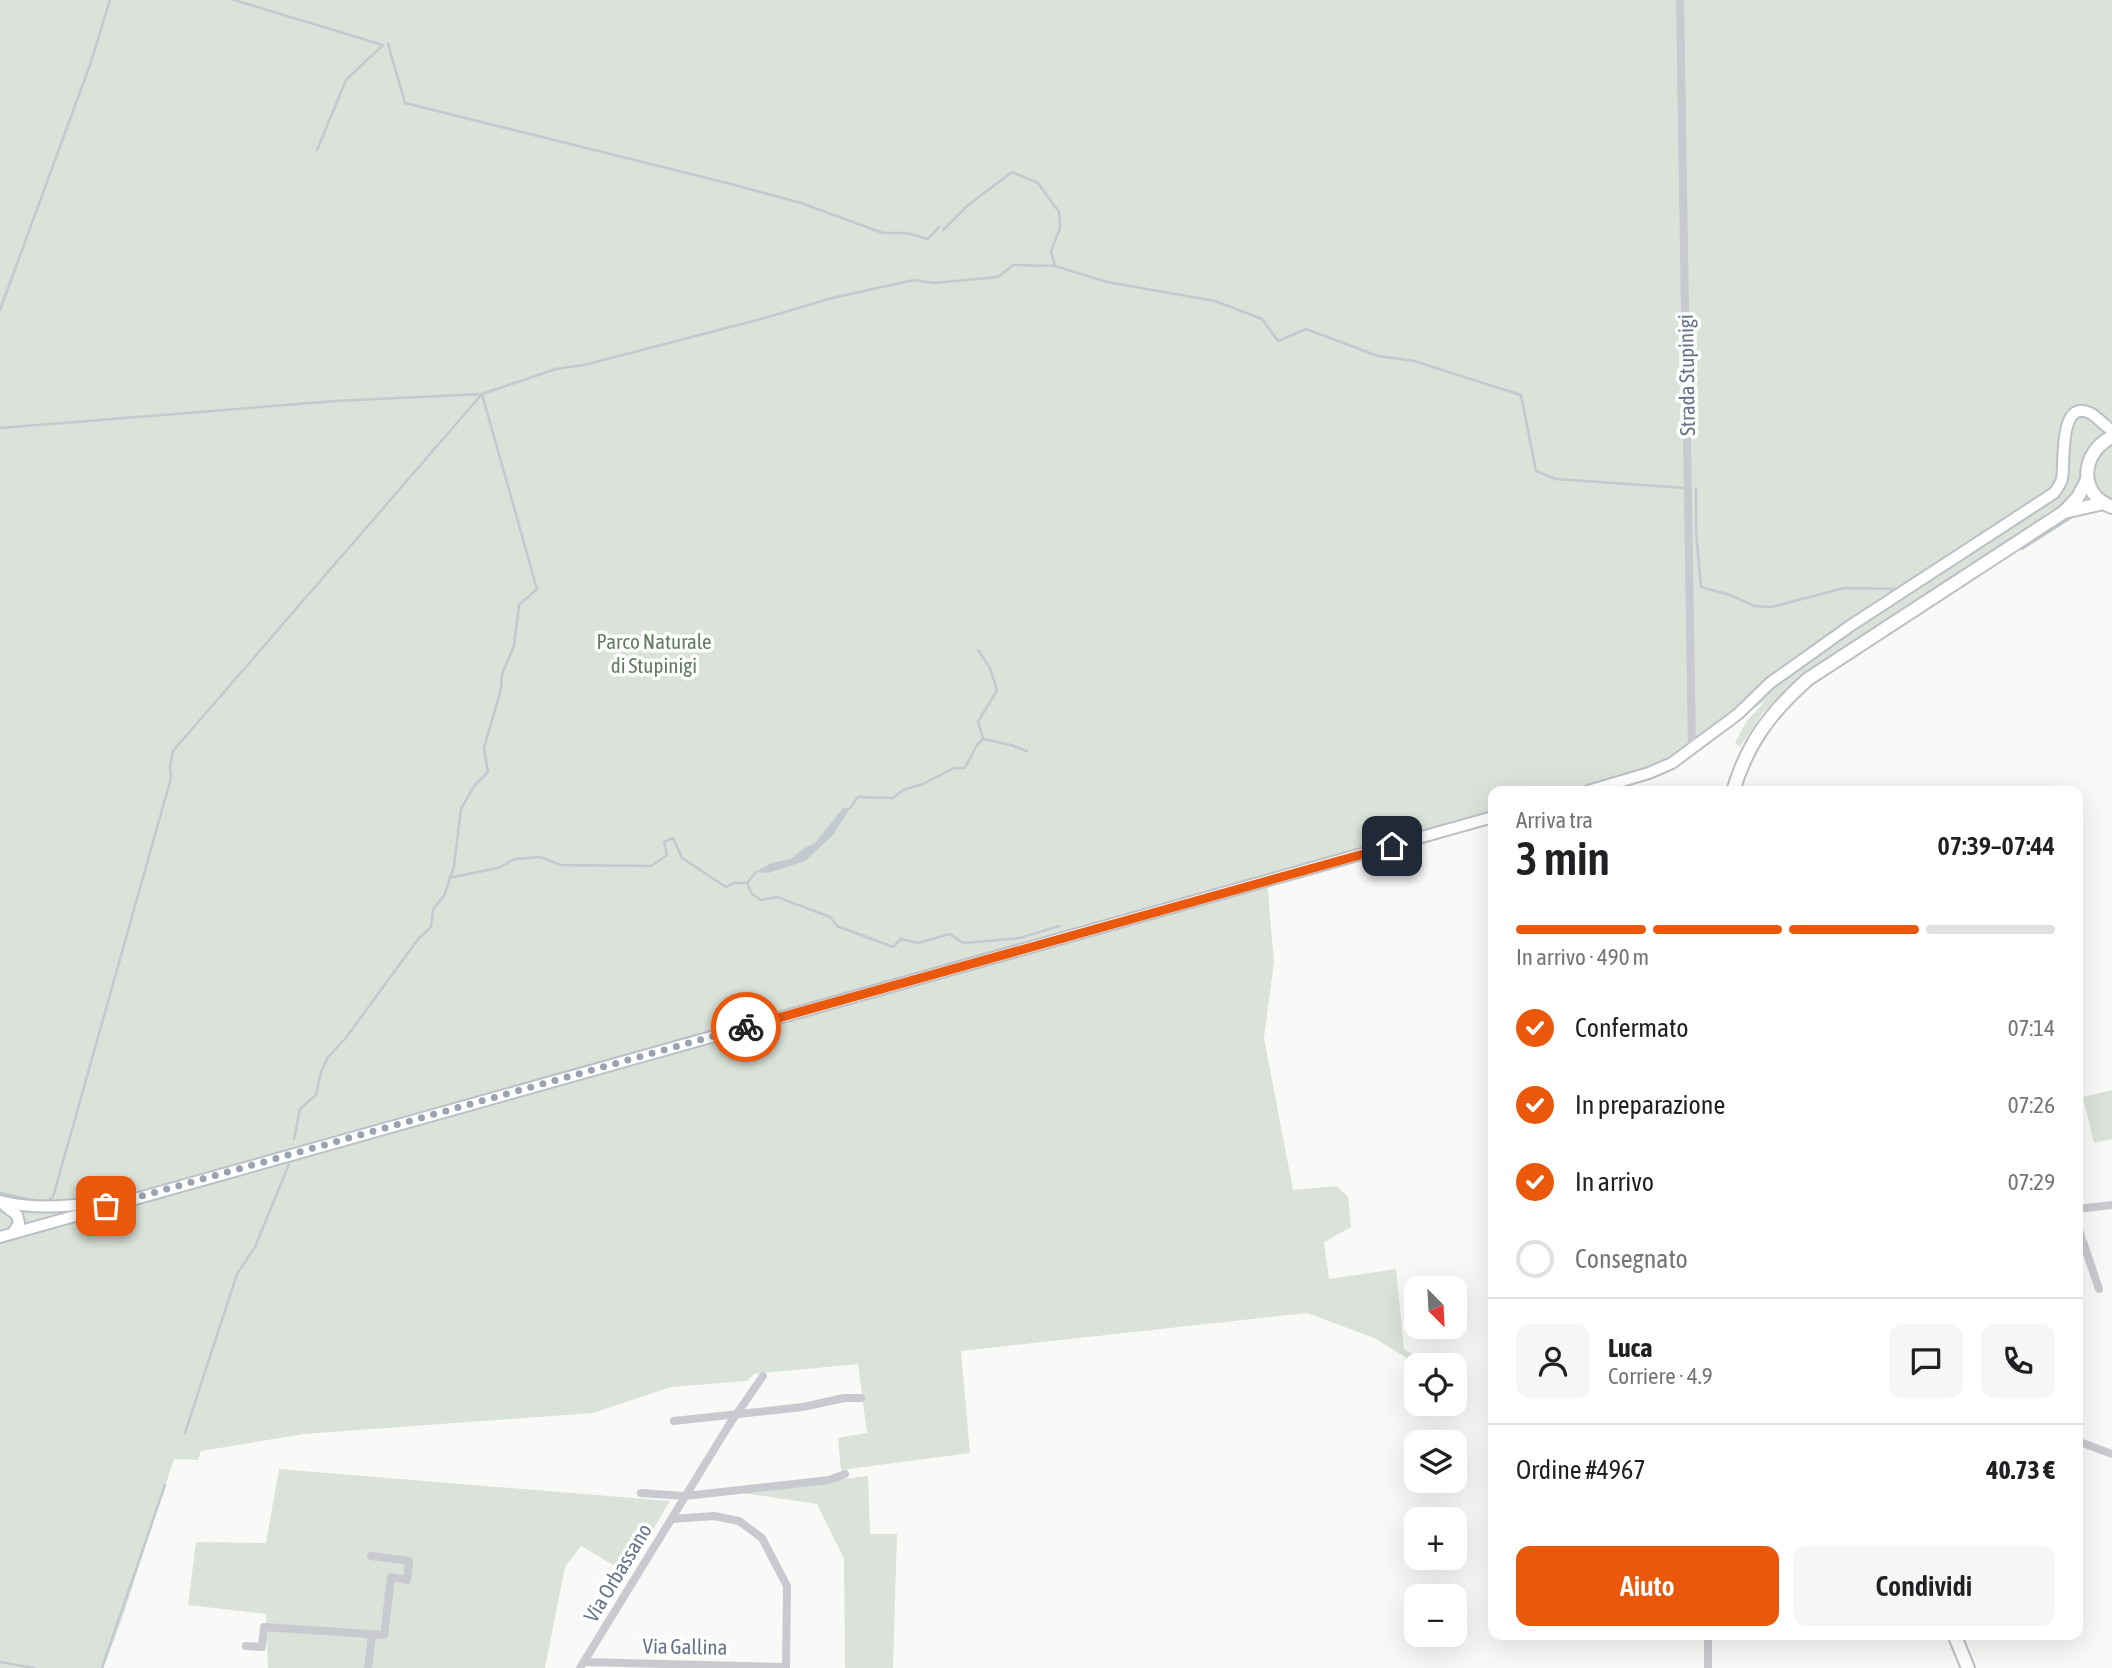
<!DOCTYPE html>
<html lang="it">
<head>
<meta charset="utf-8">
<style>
	:root { --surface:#fff; --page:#f6f6f6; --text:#202124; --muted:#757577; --line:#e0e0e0; --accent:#ea580c }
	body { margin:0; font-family:"Asap Condensed",sans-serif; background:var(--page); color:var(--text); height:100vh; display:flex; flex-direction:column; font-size:26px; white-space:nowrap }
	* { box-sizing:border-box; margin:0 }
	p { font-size:23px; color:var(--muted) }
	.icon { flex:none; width:38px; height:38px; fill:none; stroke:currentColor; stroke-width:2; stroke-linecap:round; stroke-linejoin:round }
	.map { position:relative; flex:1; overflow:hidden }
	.side { position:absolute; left:1488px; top:786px; width:595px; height:854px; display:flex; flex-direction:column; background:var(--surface); border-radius:14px; box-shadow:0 7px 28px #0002 }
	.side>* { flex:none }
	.needle { width:46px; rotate:156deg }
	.tools { position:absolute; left:1404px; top:1276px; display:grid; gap:14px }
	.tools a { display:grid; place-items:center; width:63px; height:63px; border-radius:14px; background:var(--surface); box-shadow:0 7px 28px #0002; font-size:35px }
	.pin { position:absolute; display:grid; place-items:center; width:60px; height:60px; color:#fff; margin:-30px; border-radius:14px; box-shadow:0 4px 10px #0006 }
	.courier { position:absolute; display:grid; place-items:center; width:70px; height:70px; margin:-35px; border:5px solid #ea580c; border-radius:50%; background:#fff; color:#222; box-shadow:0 2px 9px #0007 }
	.head em { font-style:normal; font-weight:600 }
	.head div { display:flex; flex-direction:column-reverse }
	.head { display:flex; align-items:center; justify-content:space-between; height:119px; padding:0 28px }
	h1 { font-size:46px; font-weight:600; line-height:52px }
	.bar { display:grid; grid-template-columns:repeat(4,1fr); gap:10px 7px; align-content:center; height:84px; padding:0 28px }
	.bar i { height:9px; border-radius:5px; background:var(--line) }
	.bar .selected { background:var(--accent) }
	.bar p { grid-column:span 4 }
	.line { display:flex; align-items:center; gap:18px; padding:0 28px; border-top:2px solid var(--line) }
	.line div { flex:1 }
	.round { display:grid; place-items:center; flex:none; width:74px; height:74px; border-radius:14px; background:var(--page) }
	ol { padding:0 28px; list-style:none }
	li { display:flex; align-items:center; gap:21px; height:77px }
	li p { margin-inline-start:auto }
	li .icon { padding:7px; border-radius:50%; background:var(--accent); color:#fff; stroke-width:4 }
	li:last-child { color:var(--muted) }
	li i { width:38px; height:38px; border:4px solid var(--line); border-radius:50% }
	.primary-button { display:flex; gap:14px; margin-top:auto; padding:14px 28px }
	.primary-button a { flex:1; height:80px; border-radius:14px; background:var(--accent); color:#fff; font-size:28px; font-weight:600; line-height:80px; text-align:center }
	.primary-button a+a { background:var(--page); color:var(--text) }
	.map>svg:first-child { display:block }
	.green { fill:#dae2d9 }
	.water { fill:#c2cad0 }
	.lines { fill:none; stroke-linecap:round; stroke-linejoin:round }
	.stream { stroke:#c2cad0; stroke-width:2.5 }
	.secondary-casing { stroke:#bcbfc6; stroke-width:14 }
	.primary-casing { stroke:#bdbfc4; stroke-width:16 }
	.street { stroke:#c8cacf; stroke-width:8 }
	.secondary { stroke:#fff; stroke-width:10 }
	.primary { stroke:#fff; stroke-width:12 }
	.done { stroke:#9ba2b0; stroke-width:7; stroke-dasharray:0 12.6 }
	.route { stroke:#ea580c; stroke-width:9 }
	.labels { text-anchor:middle; stroke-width:7; stroke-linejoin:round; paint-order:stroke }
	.street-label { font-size:21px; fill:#68738a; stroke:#fff }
	.park-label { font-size:21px; fill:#637b63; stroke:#fff }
</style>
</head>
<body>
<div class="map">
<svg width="2112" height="1668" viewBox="0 0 2112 1668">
	<rect width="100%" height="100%" fill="#f9faf8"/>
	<!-- green -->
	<g class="green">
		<path d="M0,0H2112V500L2103,494L2096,484L2045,514L2044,518L1917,599L1791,685L1762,714L1740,747L1735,743L1746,722L1765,701L1669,764L1575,791H1493V815L1267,880L1274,962L1264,1038L1293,1190L1337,1186L1348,1197L1351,1227L1324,1242L1329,1279L1396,1269L1404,1349L1425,1362L1415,1363L1374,1338L1307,1313L961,1351L970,1453L841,1470L838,1438L867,1433L858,1364L754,1374L747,1381L671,1387L593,1413L304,1434L201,1451L198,1460L174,1459L121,1622L103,1668H0Z"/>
		<path d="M2112,1090V1139L2094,1143L2083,1097Z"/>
		<path d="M279,1469L670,1501L627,1573L581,1546L565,1567L545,1668H268L266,1614L188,1605L196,1542L266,1543Z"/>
		<path d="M868,1476L870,1534H897L893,1668H845L844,1559L817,1504L736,1492Z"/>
	</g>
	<!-- water -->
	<path class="water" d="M843,808H850L833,835L805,861L768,873L756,872L771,863L791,859L803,849L815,843Z"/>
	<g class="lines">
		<!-- stream -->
		<g class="stream">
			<path d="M234,0L383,45L346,80L317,150"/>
			<path d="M388,44L405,103L731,184L801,203L883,233H906L928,239L939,227"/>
			<path d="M943,230L967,206L1012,172L1038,183L1059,212L1060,228L1051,251L1055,266"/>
			<path d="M0,310L91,62L110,0"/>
			<path d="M0,428L336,401L482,394L556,369L584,365L761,319L832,298L914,280L934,283L998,277L1013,265L1055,266L1107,282L1215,301L1262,319L1278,341L1306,329L1378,356L1414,361L1521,395L1536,471L1556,479L1685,488"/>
			<path d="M1696,489V531L1701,587L1730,595L1754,606L1772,607L1844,588L1900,589"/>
			<path d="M2022,549L2077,514"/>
			<path d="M978,650L990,668L997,690L978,722L983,738"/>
			<path d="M850,808L858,797L893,798L903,790L923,784L954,768H965L977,745L983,739L1011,745L1027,751"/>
			<path d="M449,878L498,868L515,859L540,857L561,865L651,866L667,855L664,842L673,838L682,858L726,887L734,883H747L752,894L761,900L777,897L830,917L837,926L893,947L901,939L918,943L950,934L963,943L1020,938L1059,926"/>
			<path d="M747,883L756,872"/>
			<path d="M294,1139L300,1109L316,1095L321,1072L328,1057L345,1039L419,938L431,927L433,909L444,896L454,866L461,809L474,786L488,772L484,748L501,689L502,674L514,646L519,605L537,589L482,394"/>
			<path d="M0,1193L38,1201"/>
			<path d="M45,1202L53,1197L171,778L170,767L173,751L482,394"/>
			<path d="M185,1433L237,1274L255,1247L289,1164"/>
			<path d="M0,1662L34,1668"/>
			<path d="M102,1668L165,1485"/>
		</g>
		<defs>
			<g id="secondary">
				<path d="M1588,791L1649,773L1672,763L1738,714L1770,683L1850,626L2054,493C2057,489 2060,485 2062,479C2065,465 2058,398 2090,413C2098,417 2104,426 2112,430"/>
				<path d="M0,1201C32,1209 62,1207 94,1203"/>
				<path d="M5,1206L17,1215L19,1223L13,1233"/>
				<path d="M0,1237L1493,817"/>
			</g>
			<g id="primary">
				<path d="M2112,437C2081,452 2077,494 2112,507"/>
				<path d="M2064,512L2078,497L2087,480"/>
				<path d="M1733,791C1748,742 1770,713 1808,679L2064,512L2104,503"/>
				<path d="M1954,1634L1968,1668"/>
			</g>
		</defs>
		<!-- secondary casing -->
		<use href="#secondary" class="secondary-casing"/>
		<!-- primary casing -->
		<use href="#primary" class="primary-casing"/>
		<!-- street -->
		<g class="street">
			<path d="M1680,0L1692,749"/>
			<path d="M2077,1209L2112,1205"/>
			<path d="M2077,1224L2099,1289"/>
			<path d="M674,1421L803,1407L844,1398H861"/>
			<path d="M2077,1441L2112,1454"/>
			<path d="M641,1493L685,1496L829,1480L845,1474"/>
			<path d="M672,1519L714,1516L739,1521L762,1538L787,1586L786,1668"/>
			<path d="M1708,1634V1668"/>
			<path d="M246,1646L262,1647L264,1627L384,1635L391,1577L407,1580L409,1561L371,1556"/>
			<path d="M584,1662L786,1667"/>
			<path d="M368,1668L372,1634"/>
			<path d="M580,1668L729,1425L763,1376"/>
		</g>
		<!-- secondary -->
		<use href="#secondary" class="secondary"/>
		<!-- primary -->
		<use href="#primary" class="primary"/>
	</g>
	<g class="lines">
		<!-- done -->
		<path class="done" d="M106,1206L746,1027"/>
		<!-- route -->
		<path class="route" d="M746,1027L1392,846"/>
	</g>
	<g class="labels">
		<!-- street labels -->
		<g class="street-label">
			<text transform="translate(1687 375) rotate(-91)" y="7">Strada Stupinigi</text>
			<text transform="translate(618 1573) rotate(-59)" y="7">Via Orbassano</text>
			<text transform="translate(685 1647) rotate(1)" y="7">Via Gallina</text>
		</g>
		<!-- park labels -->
		<g class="park-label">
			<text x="654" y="649">Parco Naturale<tspan x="654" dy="24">di Stupinigi</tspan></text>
		</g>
	</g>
</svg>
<div class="tools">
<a><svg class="needle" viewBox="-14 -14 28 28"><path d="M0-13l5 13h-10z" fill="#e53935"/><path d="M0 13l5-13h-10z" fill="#757577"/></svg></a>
<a><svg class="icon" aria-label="locate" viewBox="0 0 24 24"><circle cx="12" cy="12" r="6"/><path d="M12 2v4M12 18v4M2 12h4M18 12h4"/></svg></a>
<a><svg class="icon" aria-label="layers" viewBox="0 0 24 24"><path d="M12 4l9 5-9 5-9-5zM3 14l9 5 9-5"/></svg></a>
<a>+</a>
<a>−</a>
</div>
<div class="pin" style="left:106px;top:1206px;background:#ea580c"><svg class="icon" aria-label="bag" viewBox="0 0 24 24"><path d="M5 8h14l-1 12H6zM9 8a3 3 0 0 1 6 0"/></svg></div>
<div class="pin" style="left:1392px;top:846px;background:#1f2937"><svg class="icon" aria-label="home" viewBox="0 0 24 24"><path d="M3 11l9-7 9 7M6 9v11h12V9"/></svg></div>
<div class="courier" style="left:746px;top:1027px"><svg class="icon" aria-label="bike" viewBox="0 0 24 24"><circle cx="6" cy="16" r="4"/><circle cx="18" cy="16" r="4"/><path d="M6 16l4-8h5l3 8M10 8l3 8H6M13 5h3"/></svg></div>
<section class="side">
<div class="head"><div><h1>3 min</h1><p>Arriva tra</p></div><em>07:39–07:44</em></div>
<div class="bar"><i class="selected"></i><i class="selected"></i><i class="selected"></i><i></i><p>In arrivo · 490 m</p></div>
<ol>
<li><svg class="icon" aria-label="check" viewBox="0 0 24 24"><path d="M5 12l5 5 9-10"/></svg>Confermato<p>07:14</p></li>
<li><svg class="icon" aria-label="check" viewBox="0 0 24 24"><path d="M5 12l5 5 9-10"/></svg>In preparazione<p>07:26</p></li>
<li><svg class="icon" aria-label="check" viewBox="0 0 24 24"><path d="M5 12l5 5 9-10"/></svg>In arrivo<p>07:29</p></li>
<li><i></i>Consegnato</li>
</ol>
<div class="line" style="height:126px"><a class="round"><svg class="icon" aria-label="person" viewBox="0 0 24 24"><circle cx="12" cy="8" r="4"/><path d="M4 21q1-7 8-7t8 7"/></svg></a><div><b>Luca</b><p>Corriere · 4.9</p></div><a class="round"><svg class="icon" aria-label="chat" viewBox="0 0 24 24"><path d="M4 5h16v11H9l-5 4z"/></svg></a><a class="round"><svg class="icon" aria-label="phone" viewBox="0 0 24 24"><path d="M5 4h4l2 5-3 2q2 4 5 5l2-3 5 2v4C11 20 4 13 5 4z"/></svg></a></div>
<div class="line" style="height:91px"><div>Ordine #4967</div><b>40.73 €</b></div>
<div class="primary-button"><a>Aiuto</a><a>Condividi</a></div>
</section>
</div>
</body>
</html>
